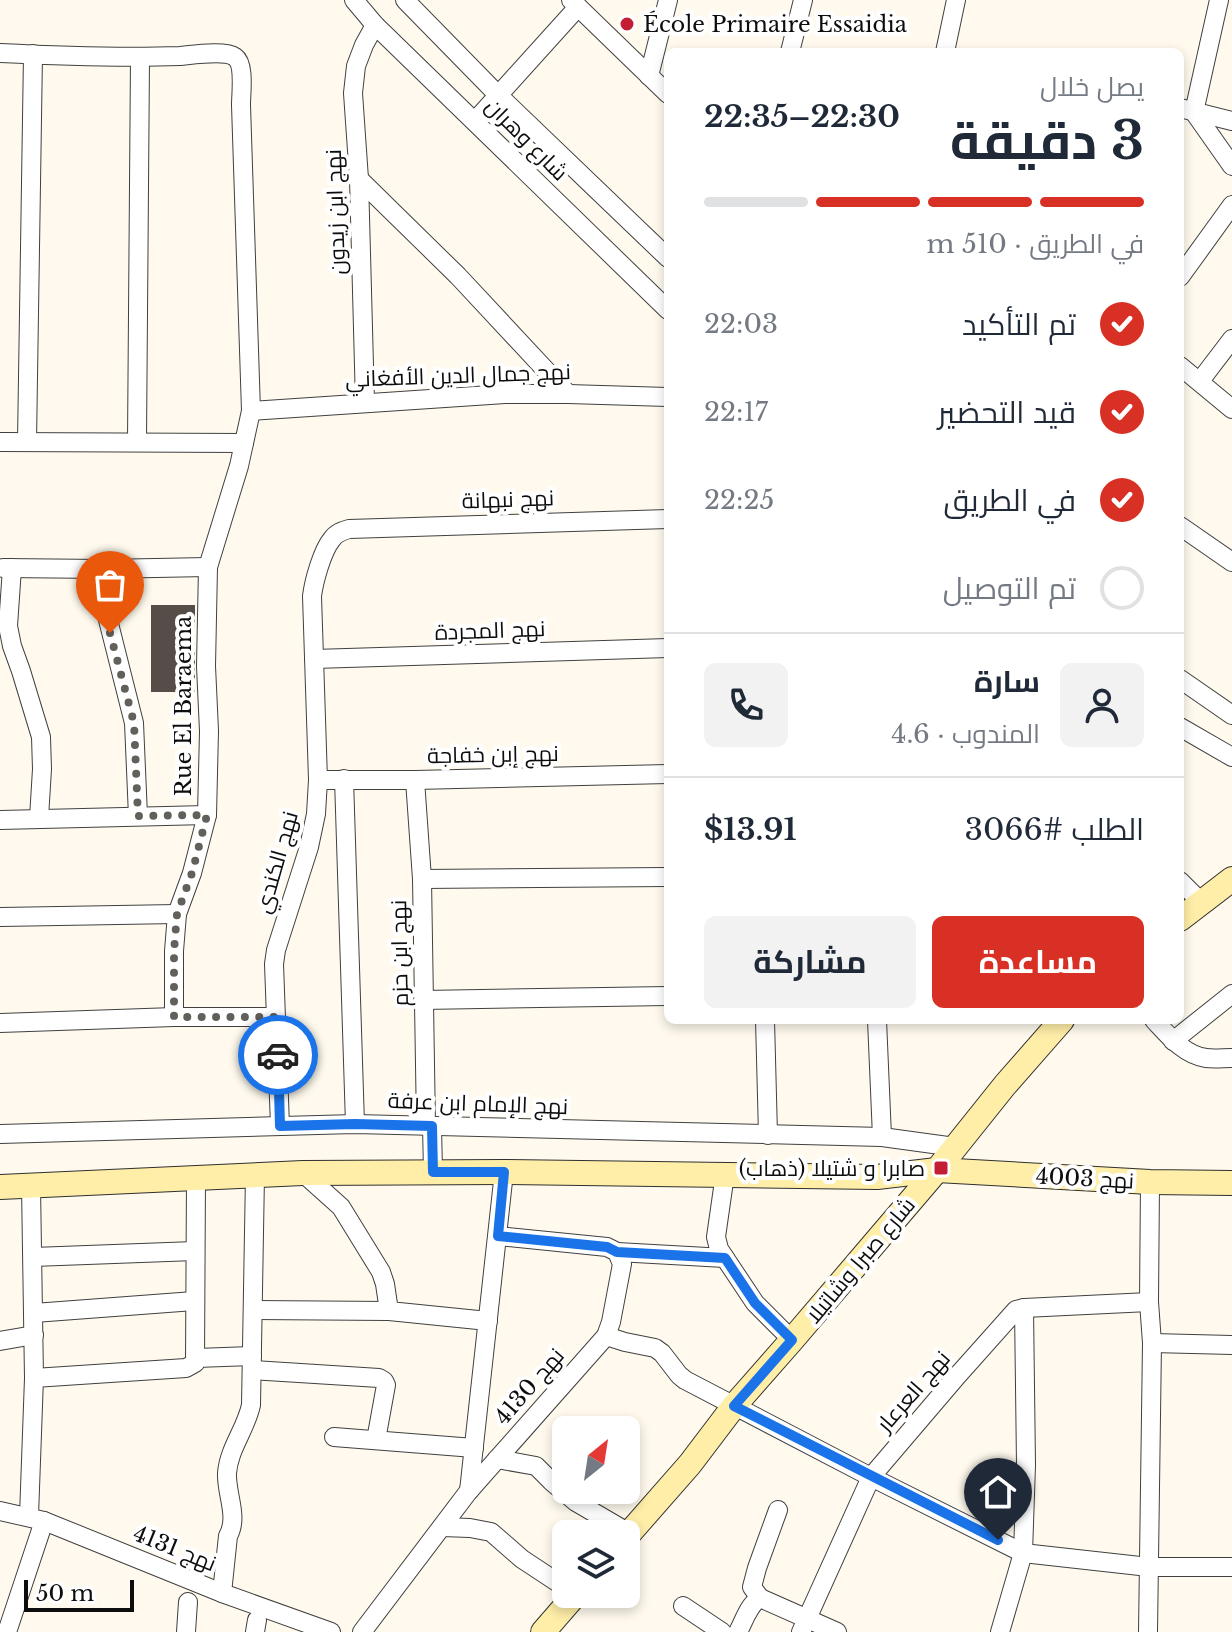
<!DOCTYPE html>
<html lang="ar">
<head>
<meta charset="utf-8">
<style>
	:root { --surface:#fff; --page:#f2f2f3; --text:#1f2937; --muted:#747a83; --line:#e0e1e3; --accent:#d93025 }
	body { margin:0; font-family:"Libre Baskerville",Cairo,serif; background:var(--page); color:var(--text); direction:rtl; height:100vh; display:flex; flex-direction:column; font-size:30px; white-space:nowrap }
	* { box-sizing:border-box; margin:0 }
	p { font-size:26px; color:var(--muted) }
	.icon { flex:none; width:44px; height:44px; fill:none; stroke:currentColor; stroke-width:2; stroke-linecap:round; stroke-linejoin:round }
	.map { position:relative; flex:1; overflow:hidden; direction:ltr }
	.sheet { position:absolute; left:664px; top:48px; width:520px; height:976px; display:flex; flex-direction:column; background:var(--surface); border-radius:12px; box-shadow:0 4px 12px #0003; direction:rtl }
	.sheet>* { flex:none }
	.needle { width:52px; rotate:30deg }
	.tools { position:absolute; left:552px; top:1416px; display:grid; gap:16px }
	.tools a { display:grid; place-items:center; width:88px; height:88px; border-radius:12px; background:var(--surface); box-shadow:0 4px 12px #0003; font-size:40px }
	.scale { position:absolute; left:24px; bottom:20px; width:110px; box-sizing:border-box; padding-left:8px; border:4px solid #0d0d0d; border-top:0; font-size:22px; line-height:28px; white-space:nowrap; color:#0d0d0d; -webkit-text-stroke:6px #fff; paint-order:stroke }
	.pin { position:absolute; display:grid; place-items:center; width:68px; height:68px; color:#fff; margin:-82px -34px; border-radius:50% 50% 50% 0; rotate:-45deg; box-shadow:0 0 8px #0007 }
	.pin .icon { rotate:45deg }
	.courier { position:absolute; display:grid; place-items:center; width:80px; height:80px; margin:-40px; border:6px solid #1a73e8; border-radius:50%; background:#fff; color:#222; box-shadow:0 2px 10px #0007 }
	.overview em { font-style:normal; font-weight:700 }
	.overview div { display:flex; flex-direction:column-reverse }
	.overview { display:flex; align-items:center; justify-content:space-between; height:136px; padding:0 40px }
	h1 { font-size:52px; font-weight:700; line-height:60px }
	.bar { display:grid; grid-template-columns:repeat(4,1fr); gap:12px 8px; align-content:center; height:96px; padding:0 40px }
	.bar i { height:10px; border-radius:6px; background:var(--line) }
	.bar .active { background:var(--accent) }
	.bar p { grid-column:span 4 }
	.line { display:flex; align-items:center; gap:20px; padding:0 40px; border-top:2px solid var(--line) }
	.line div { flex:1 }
	.round { display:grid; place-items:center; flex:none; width:84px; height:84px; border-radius:12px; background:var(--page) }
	ol { padding:0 40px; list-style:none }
	li { display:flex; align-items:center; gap:24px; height:88px }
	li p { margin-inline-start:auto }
	li .icon { padding:8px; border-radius:50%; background:var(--accent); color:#fff; stroke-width:4 }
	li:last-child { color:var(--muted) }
	li i { width:44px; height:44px; border:4px solid var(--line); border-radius:50% }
	.button { display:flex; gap:16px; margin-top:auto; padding:16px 40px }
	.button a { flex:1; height:92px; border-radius:12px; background:var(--accent); color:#fff; font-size:32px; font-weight:700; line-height:92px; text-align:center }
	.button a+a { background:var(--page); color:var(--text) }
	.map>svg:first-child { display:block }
	.building { fill:#564d49 }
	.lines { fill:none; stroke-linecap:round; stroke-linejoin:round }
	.street-casing { stroke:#404040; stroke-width:20 }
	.secondary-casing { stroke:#2f2f2f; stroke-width:26 }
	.street { stroke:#fff; stroke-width:18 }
	.secondary { stroke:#ffeea8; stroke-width:24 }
	.done { stroke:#62605b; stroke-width:8; stroke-dasharray:0 14.4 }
	.route { stroke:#1a73e8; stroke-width:10 }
	.poi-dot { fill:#c41e35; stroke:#fff; stroke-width:3 }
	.labels { text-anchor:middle; stroke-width:8; stroke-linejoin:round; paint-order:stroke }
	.poi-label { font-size:22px; fill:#0d0d0d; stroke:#fff; text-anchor:start }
	.street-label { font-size:22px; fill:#0d0d0d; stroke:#fff }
</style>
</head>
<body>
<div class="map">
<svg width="1232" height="1632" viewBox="0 0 1232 1632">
	<rect width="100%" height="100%" fill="#fffaed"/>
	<!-- building -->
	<rect class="building" x="151" y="605" width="44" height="87"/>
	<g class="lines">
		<defs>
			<g id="street">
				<path d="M354,0L375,25L668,310"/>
				<path d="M405,0L498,95L668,258"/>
				<path d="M571,0L668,94"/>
				<path d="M1219,0L1194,112L1232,166"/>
				<path d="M790,52L803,0"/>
				<path d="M945,52L956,0"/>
				<path d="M0,53C60,56 120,58 180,56C192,55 225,50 235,57C245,64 241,93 241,105L251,411L244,443L0,442"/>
				<path d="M649,76L668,0"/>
				<path d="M1180,108L1232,121"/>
				<path d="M475,121L578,7"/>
				<path d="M359,179L458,276L568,394"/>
				<path d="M1180,277L1232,205"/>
				<path d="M1180,366L1232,409"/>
				<path d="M1200,381L1232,339"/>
				<path d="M365,403L359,179L353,93L356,66L364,45L375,25"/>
				<path d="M251,411L505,394H568L668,397"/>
				<path d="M27,442L33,54"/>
				<path d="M137,442L140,58"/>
				<path d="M1180,526L1232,562"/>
				<path d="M3,568L103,569L208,567"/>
				<path d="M12,568L8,626L12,646L21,671L41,737L42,769L39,818"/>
				<path d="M103,569L104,604L134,723L138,816"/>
				<path d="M314,659L668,648"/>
				<path d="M1180,679L1232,715"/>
				<path d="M1180,727L1232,757"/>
				<path d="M344,779L355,1124"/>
				<path d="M318,780H415L668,774"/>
				<path d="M415,780L422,879L426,1126"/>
				<path d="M0,820L207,815"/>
				<path d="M422,879L668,877"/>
				<path d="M1180,881L1202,903"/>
				<path d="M0,917L177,914"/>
				<path d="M423,1000L668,996"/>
				<path d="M174,1017V951L177,914L192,873L207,815L209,731L206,666L208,567L239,466L244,443"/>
				<path d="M765,1020L768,1135"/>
				<path d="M877,1020L882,1137"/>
				<path d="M1154,1020C1168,1035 1184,1055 1206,1058C1214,1059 1223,1058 1232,1058"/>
				<path d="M0,1023L174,1017H276"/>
				<path d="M1173,1041L1232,994"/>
				<path d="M280,1126L274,964L276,950L309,847L316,814L318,780L312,596C314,581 322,551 332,539C336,533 342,531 349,529L668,519"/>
				<path d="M432,1126L433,1172"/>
				<path d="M0,1134L355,1124L882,1137L955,1147"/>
				<path d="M303,1173L341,1207L381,1272L385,1284L389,1311L488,1321"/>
				<path d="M725,1174L716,1237L719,1249L755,1303L792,1340"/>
				<path d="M617,1252L725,1258"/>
				<path d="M33,1257L195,1251"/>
				<path d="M253,1310L389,1311"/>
				<path d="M34,1313L194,1301"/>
				<path d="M606,1336L625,1342L655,1348L662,1353L679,1375L685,1380L871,1477L1023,1553L1149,1567H1232"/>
				<path d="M0,1341L34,1335"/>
				<path d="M1152,1343L1232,1345"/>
				<path d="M196,1358L252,1356"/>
				<path d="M252,1370L379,1378L384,1381L386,1385L376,1440"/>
				<path d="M34,1378L186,1368L195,1363L196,1178"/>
				<path d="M334,1437L474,1448"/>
				<path d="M497,1459L536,1466L551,1481L576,1502L629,1533"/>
				<path d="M469,1491L504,1172"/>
				<path d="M0,1511L44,1521L222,1593L331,1632"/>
				<path d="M29,1516L34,1378L31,1186"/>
				<path d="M442,1527L470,1528L491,1532L522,1559L566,1588"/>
				<path d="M222,1593L228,1536C239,1517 226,1494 227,1473C229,1448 246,1429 251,1405L255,1175"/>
				<path d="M760,1598L752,1587L757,1568L778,1510"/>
				<path d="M683,1606L722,1632"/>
				<path d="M7,1632L44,1521"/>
				<path d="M186,1632L188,1602"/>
				<path d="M255,1632L257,1620"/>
				<path d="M362,1632L468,1492L606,1336L611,1322L622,1264L617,1252L607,1247L498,1236"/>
				<path d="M738,1632C744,1621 749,1604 760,1598L837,1632"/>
				<path d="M801,1632L871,1477L958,1375L1016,1310L1024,1308L1149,1302"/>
				<path d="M1000,1632L1023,1553L1026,1465L1024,1308"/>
				<path d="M1148,1632L1152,1343L1149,1302L1150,1182"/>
			</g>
			<g id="secondary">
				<path d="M1180,919L1232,879"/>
				<path d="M0,1187L303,1173L504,1172L877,1177L937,1170L1150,1182L1232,1183"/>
				<path d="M626,1537L690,1464L734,1406L792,1340L937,1170L1005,1085L1062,1020"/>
				<path d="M543,1632L576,1594"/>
			</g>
		</defs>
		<!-- street casing -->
		<use href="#street" class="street-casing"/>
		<!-- secondary casing -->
		<use href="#secondary" class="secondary-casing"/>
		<!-- street -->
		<use href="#street" class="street"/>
		<!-- secondary -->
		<use href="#secondary" class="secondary"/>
	</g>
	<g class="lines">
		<!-- done -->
		<path class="done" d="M110,633L134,723L138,816L207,815L192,873L177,914L174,951V1017H276L278,1055"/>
		<!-- route -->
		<path class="route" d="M278,1055L280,1126L355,1124L432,1126L433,1172H504L498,1236L607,1247L617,1252L725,1258L755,1303L792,1340L734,1406L998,1540"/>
	</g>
	<!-- markers -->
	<g class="poi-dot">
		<circle cx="627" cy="24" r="8"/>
		<rect x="933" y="1160" width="16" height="16" rx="4"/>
	</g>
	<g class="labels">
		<!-- poi labels -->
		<g class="poi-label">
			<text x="643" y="32">École Primaire Essaidia</text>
			<text x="925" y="1176" text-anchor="end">صابرا و شتيلا (ذهاب)</text>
		</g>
		<!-- street labels -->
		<g class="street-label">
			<text transform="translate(527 139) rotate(45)" y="8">شارع وهران</text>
			<text transform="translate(335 212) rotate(-92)" y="8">نهج ابن زيدون</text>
			<text transform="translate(458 375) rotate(-2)" y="8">نهج جمال الدين الأفغاني</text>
			<text transform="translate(508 499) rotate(-2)" y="8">نهج نبهانة</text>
			<text transform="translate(490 630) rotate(-2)" y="8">نهج المجردة</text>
			<text transform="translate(183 706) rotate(-90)" y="8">Rue El Baraema</text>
			<text transform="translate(493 754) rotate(-1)" y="8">نهج إبن خفاجة</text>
			<text transform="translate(276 862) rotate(-74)" y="8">نهج الكندي</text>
			<text transform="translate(399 953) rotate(-91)" y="8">نهج ابن حزم</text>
			<text transform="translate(478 1103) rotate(2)" y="8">نهج الإمام ابن عرفة</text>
			<text transform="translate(1085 1178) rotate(3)" y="8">نهج 4003</text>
			<text transform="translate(860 1260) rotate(-50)" y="8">شارع صبرا وشاتيلا</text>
			<text transform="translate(529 1386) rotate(-49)" y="8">نهج 4130</text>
			<text transform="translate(913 1391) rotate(-49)" y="8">نهج العرعار</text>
			<text transform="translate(175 1548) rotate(22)" y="8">نهج 4131</text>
		</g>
	</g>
</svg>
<div class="tools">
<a><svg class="needle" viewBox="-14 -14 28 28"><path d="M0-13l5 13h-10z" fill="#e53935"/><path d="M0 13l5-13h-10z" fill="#747a83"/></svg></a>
<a><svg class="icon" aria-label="layers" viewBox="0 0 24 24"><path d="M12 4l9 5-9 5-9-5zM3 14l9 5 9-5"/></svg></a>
</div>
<div class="scale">50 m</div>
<div class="pin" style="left:110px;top:633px;background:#ea580c"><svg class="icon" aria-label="bag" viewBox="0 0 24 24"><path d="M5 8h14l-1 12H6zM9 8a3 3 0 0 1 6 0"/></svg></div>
<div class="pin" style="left:998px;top:1540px;background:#1f2937"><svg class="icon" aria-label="home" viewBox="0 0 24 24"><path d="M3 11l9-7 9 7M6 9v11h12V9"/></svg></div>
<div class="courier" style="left:278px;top:1055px"><svg class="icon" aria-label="car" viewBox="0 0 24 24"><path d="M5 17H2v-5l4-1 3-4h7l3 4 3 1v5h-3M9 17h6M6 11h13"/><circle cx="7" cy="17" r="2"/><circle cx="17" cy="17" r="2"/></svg></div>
<section class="sheet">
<div class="overview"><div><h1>3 دقيقة</h1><p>يصل خلال</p></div><em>22:30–22:35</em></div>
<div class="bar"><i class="active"></i><i class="active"></i><i class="active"></i><i></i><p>في الطريق · 510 m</p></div>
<ol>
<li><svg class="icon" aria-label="check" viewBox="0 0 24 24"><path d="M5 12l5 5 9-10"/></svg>تم التأكيد<p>22:03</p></li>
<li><svg class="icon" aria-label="check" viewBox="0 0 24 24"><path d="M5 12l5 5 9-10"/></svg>قيد التحضير<p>22:17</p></li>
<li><svg class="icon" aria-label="check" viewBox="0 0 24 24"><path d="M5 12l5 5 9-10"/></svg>في الطريق<p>22:25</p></li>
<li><i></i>تم التوصيل</li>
</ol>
<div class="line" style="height:144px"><a class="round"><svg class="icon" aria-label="person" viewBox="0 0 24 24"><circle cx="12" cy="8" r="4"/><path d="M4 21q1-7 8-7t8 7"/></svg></a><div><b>سارة</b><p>المندوب · 4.6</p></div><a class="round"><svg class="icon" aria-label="phone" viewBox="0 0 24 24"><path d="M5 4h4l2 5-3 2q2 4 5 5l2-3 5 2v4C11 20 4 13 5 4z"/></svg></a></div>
<div class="line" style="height:104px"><div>الطلب #3066</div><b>$13.91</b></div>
<div class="button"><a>مساعدة</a><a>مشاركة</a></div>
</section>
</div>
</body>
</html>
